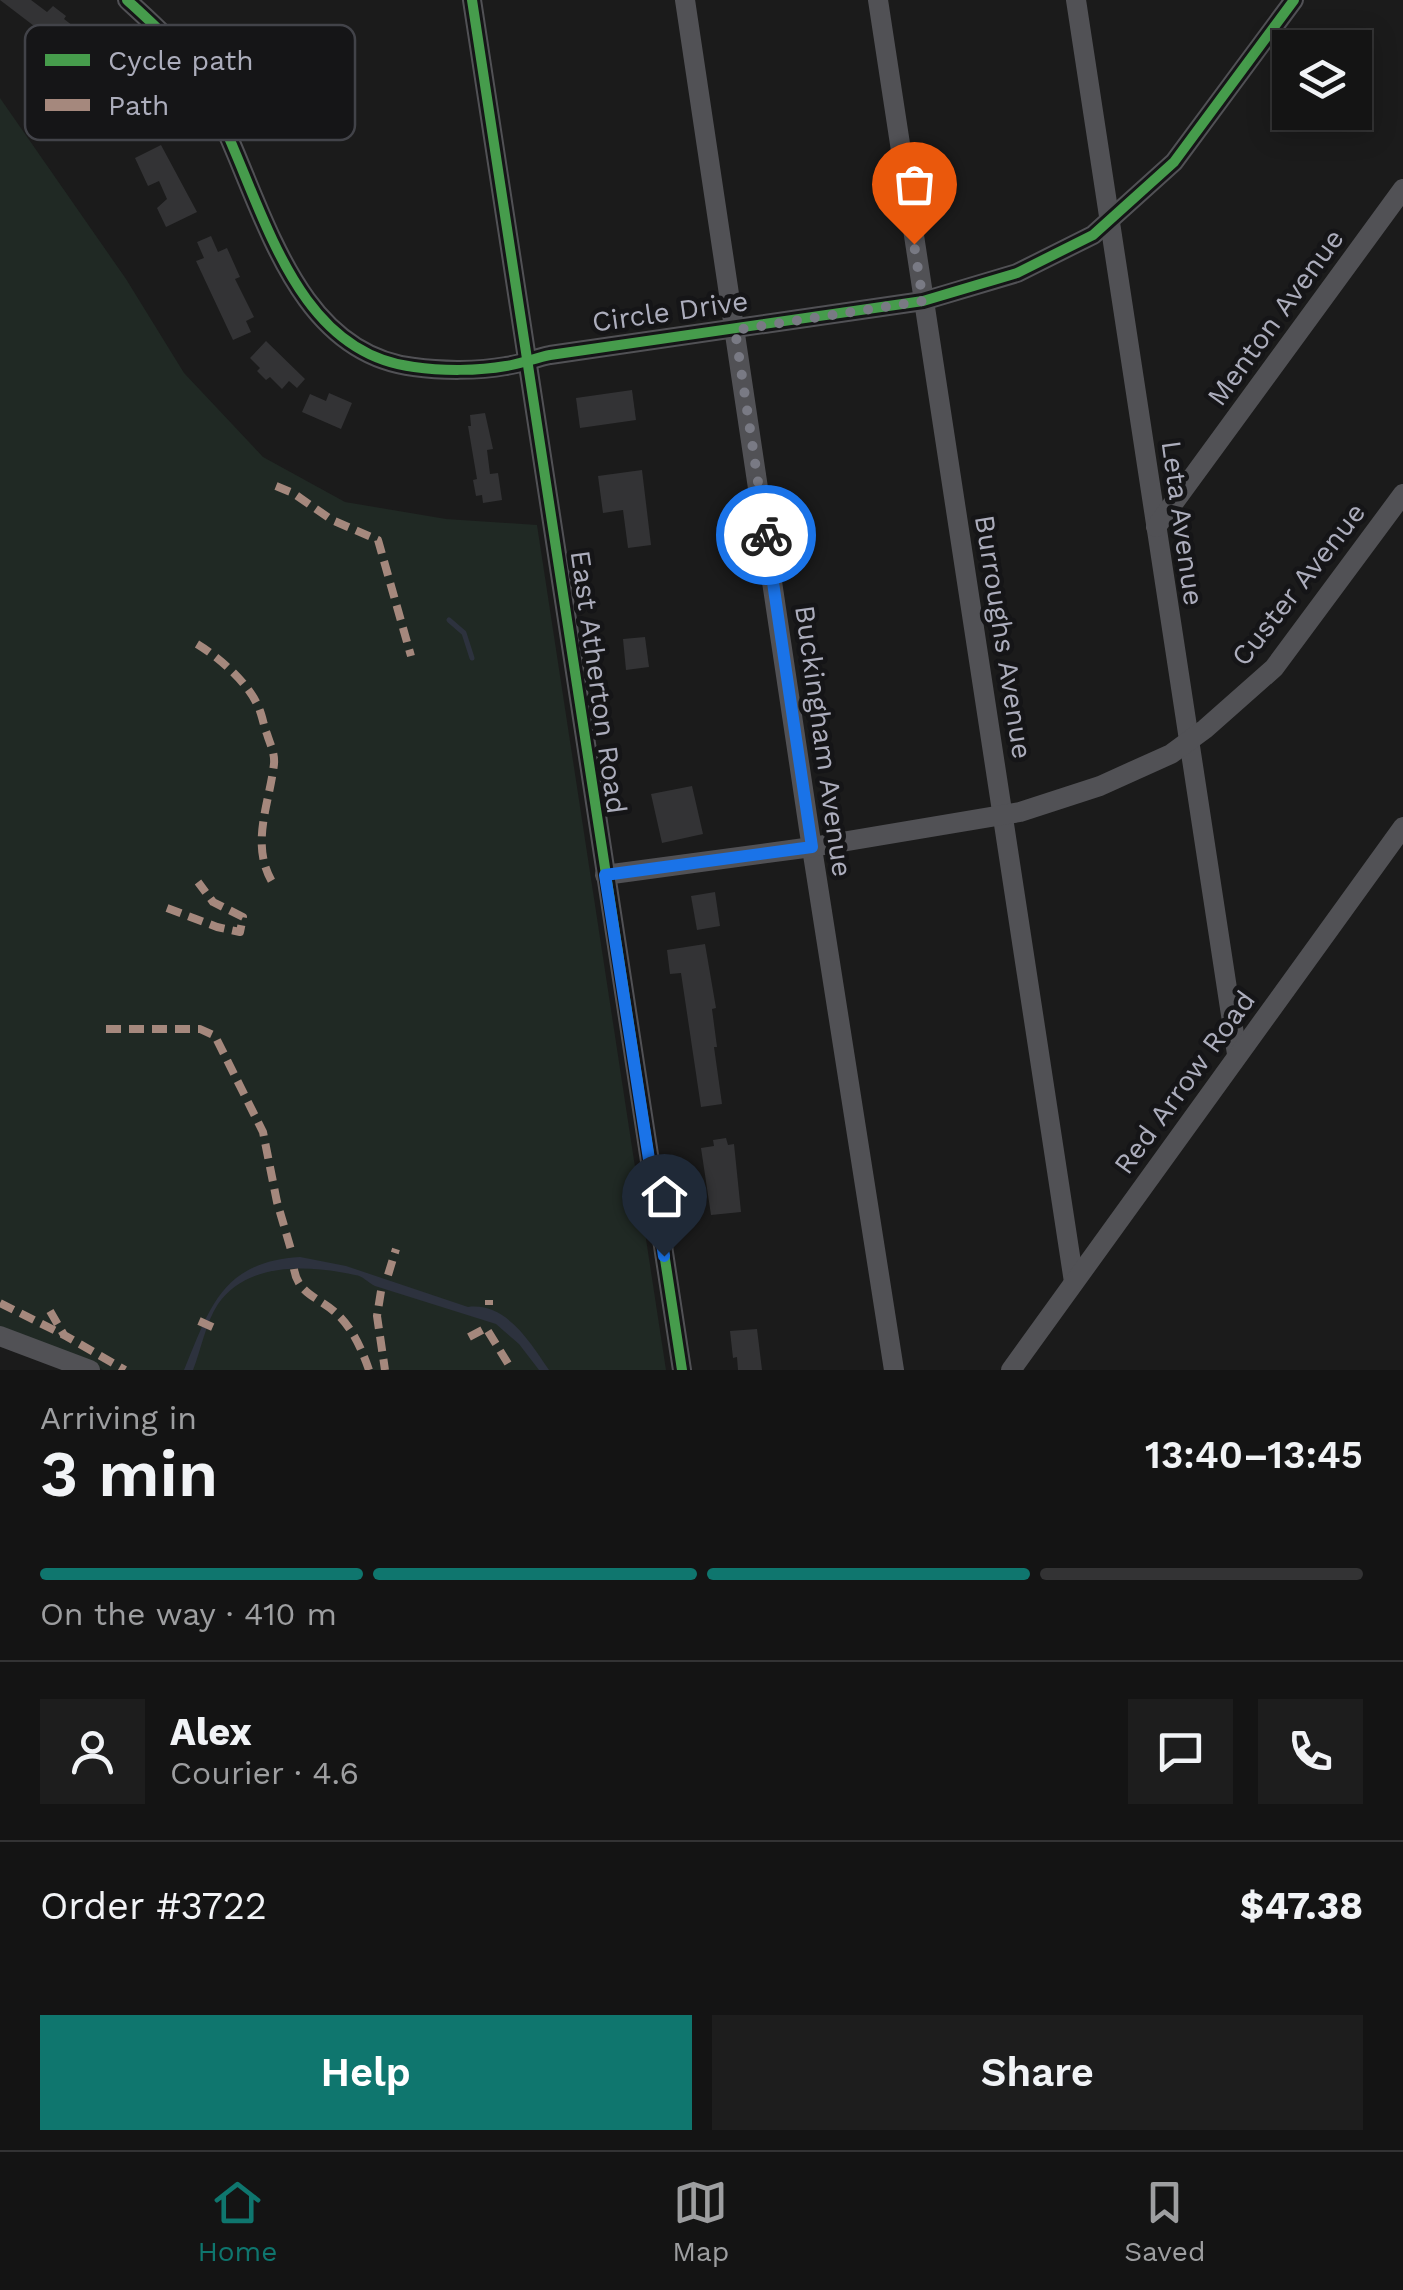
<!DOCTYPE html>
<html lang="en">
<head>
<meta charset="utf-8">
<style>
	:root { --surface:#141414; --page:#1d1d1d; --text:#f1f3f6; --muted:#9d9ea0; --line:#333334; --accent:#0f766e }
	body { margin:0; font-family:"Work Sans",sans-serif; background:var(--page); color:var(--text); height:100vh; display:flex; flex-direction:column; font-size:38px; white-space:nowrap }
	* { box-sizing:border-box; margin:0 }
	p { font-size:32px; color:var(--muted) }
	.icon { flex:none; width:55px; height:55px; fill:none; stroke:currentColor; stroke-width:2; stroke-linecap:round; stroke-linejoin:round }
	.map { position:relative; height:1370px; overflow:hidden }
	.details { display:flex; flex-direction:column; background:var(--surface); flex:1 }
	.details>* { flex:none }
	.controls { position:absolute; left:1272px; top:30px; display:grid; gap:20px }
	.controls a { display:grid; place-items:center; width:100px; height:100px; border-radius:0px; background:var(--surface); box-shadow:0 5px 25px #0003,0 0 0 2px var(--line); font-size:50px }
	.pin { position:absolute; display:grid; place-items:center; width:85px; height:85px; color:#fff; margin:-102px -42px; border-radius:50% 50% 50% 0; rotate:-45deg; box-shadow:0 0 10px #0007 }
	.pin .icon { rotate:45deg }
	.courier { position:absolute; display:grid; place-items:center; width:100px; height:100px; margin:-50px; border:8px solid #1a73e8; border-radius:50%; background:#fff; color:#222; box-shadow:0 2px 12px #0007 }
	.overview em { font-style:normal; font-weight:600 }
	.overview div { display:flex; flex-direction:column-reverse }
	.overview { display:flex; align-items:center; justify-content:space-between; height:170px; padding:0 40px }
	h1 { font-size:65px; font-weight:600; line-height:75px }
	.bar { display:grid; grid-template-columns:repeat(4,1fr); gap:15px 10px; align-content:center; height:120px; padding:0 40px }
	.bar i { height:12px; border-radius:8px; background:var(--line) }
	.bar .current { background:var(--accent) }
	.bar p { grid-column:span 4 }
	.line { display:flex; align-items:center; gap:25px; padding:0 40px; border-top:2px solid var(--line) }
	.line div { flex:1 }
	.round { display:grid; place-items:center; flex:none; width:105px; height:105px; border-radius:0px; background:var(--page) }
	.button { display:flex; gap:20px; margin-top:auto; padding:20px 40px }
	.button a { flex:1; height:115px; border-radius:0px; background:var(--accent); color:#fff; font-size:40px; font-weight:600; line-height:115px; text-align:center }
	.button a+a { background:var(--page); color:var(--text) }
	.dock { display:flex; justify-content:space-around; align-items:center; height:140px; border-top:2px solid var(--line); background:var(--surface); font-size:28px; color:var(--muted) }
	.dock a { display:grid; justify-items:center; gap:5px }
	.dock .current { color:var(--accent) }
	.map>svg:first-child { display:block }
	.green { fill:#202924 }
	.water { fill:#2d323e }
	.lines { fill:none; stroke-linecap:round; stroke-linejoin:round }
	.stream { stroke:#2d323e; stroke-width:5 }
	.building { fill:#333335 }
	.minor { stroke:#515155; stroke-width:20 }
	.quiet { stroke:#a5887d; stroke-width:8; stroke-dasharray:15 8; stroke-linecap:butt }
	.cycleway-casing { stroke:#151517; stroke-width:16 }
	.cycleway { stroke:#469c4c; stroke-width:10 }
	.done { stroke:#797a84; stroke-width:10; stroke-dasharray:0 18 }
	.route { stroke:#1a73e8; stroke-width:12 }
	.labels { text-anchor:middle; stroke-width:9; stroke-linejoin:round; paint-order:stroke }
	.street-label { font-size:28px; fill:#acadbc; stroke:#151517 }
	.key { fill:#151517; stroke:#424349; stroke-width:2.5 }
	.key-label { font-size:28px; fill:#acadbc }
</style>
</head>
<body>
<div class="map">
<svg width="1403" height="1370" viewBox="0 0 1403 1370">
	<rect width="100%" height="100%" fill="#1b1b1b"/>
	<!-- green -->
	<path class="green" d="M0,98L126,279L184,373L263,457L345,502L446,519L537,525L666,1370H103L88,1360L0,1326Z"/>
	<!-- water -->
	<path class="water" d="M300,1257L346,1266L468,1307C506,1302 530,1342 549,1370H539L519,1344L496,1324L375,1286C367,1282 363,1276 355,1275C310,1265 248,1261 218,1304C206,1322 201,1350 193,1370H184C210,1308 221,1262 300,1257Z"/>
	<g class="lines">
		<!-- stream -->
		<path class="stream" d="M449,620L464,633L472,658"/>
	</g>
	<!-- building -->
	<g class="building">
		<path d="M0,0H31L47,12L53,6L66,16L64,19L90,39L93,36L103,44L91,61L55,30L47,26L42,32Z"/>
		<path d="M161,145L197,212L166,227L157,208L167,199L159,181L148,186L135,158Z"/>
		<path d="M211,236L218,252L227,248L240,277L235,279L254,317L246,321L251,332L233,340L196,261L204,258L197,242Z"/>
		<path d="M266,341L305,379L297,388L289,381L282,389L270,377L266,380L257,371L260,368L250,358Z"/>
		<path d="M632,390L636,420L580,428L576,398Z"/>
		<path d="M329,393L352,403L341,429L302,412L310,394L326,401Z"/>
		<path d="M485,413L493,449L487,450L490,474L498,473L502,500L483,503L482,495L476,496L473,480L477,479L468,426H471L470,415Z"/>
		<path d="M642,470L651,545L628,548L623,510L603,513L598,476Z"/>
		<path d="M645,637L649,667L626,670L623,639Z"/>
		<path d="M692,786L703,834L662,843L651,794Z"/>
		<path d="M715,892L720,926L697,930L691,896Z"/>
		<path d="M705,944L716,1008L712,1009L717,1047H714L722,1104L701,1107L681,973L670,974L667,950Z"/>
		<path d="M726,1138L728,1145L734,1144L741,1212L711,1215L701,1148L714,1146L713,1140Z"/>
		<path d="M757,1329L762,1370H738L737,1357L733,1358L730,1331Z"/>
	</g>
	<g class="lines">
		<!-- minor -->
		<g class="minor">
			<path d="M127,0C151,22 177,45 195,72C258,166 277,351 414,367C442,371 478,371 506,366C521,364 535,358 550,355L923,301L1017,273L1093,235L1174,162L1294,0"/>
			<path d="M472,0L682,1370"/>
			<path d="M685,0L809,829L894,1370"/>
			<path d="M878,0L1074,1282"/>
			<path d="M1076,0L1237,1054"/>
			<path d="M1156,527L1403,189"/>
			<path d="M605,875L812,847L1020,812L1100,786L1171,754L1205,729L1274,668L1403,494"/>
			<path d="M0,1336L90,1370"/>
			<path d="M1011,1370L1403,827"/>
		</g>
		<!-- quiet -->
		<g class="quiet">
			<path d="M276,486L293,493L332,520L378,540L411,656"/>
			<path d="M197,644C220,658 251,685 260,711C263,719 264,727 267,734C270,744 275,753 274,764C269,806 249,846 274,885"/>
			<path d="M167,908L217,927L240,932L243,917L213,902L198,882"/>
			<path d="M106,1029H200L215,1036L263,1132L277,1202L292,1253"/>
			<path d="M294,1269C298,1295 321,1298 337,1314C353,1329 362,1350 369,1370"/>
			<path d="M388,1275L396,1249"/>
			<path d="M381,1291L377,1316L385,1370"/>
			<path d="M0,1303L64,1335"/>
			<path d="M489,1305V1300"/>
			<path d="M50,1311L64,1335L125,1370"/>
			<path d="M199,1321L217,1329"/>
			<path d="M469,1337L486,1328L512,1370"/>
		</g>
		<defs>
			<g id="cycleway">
				<path d="M127,0C151,22 177,45 195,72C258,166 277,351 414,367C442,371 478,371 506,366C521,364 535,358 550,355L923,301L1017,273L1093,235L1174,162L1294,0"/>
				<path d="M472,0L682,1370"/>
			</g>
		</defs>
		<!-- cycleway casing -->
		<use href="#cycleway" class="cycleway-casing"/>
		<!-- cycleway -->
		<use href="#cycleway" class="cycleway"/>
	</g>
	<g class="lines">
		<!-- done -->
		<path class="done" d="M766,535L735,330L923,301L914,244"/>
		<!-- route -->
		<path class="route" d="M664,1256L605,875L812,847L766,535"/>
	</g>
	<g class="labels">
		<!-- street labels -->
		<g class="street-label">
			<text transform="translate(670 311) rotate(-8)" y="10">Circle Drive</text>
			<text transform="translate(1275 317) rotate(-54)" y="10">Menton Avenue</text>
			<text transform="translate(1183 523) rotate(82)" y="10">Leta Avenue</text>
			<text transform="translate(1298 584) rotate(-52)" y="10">Custer Avenue</text>
			<text transform="translate(1004 637) rotate(81)" y="10">Burroughs Avenue</text>
			<text transform="translate(599 682) rotate(82)" y="10">East Atherton Road</text>
			<text transform="translate(824 741) rotate(82)" y="10">Buckingham Avenue</text>
			<text transform="translate(1184 1082) rotate(-54)" y="10">Red Arrow Road</text>
		</g>
	</g>
	<!-- legend -->
	<rect x="25" y="25" width="330" height="115" rx="15" class="key"/>
	<rect x="45" y="54" width="45" height="12" fill="#469c4c"/>
	<rect x="45" y="99" width="45" height="12" fill="#a5887d"/>
	<g class="key-label">
		<text x="108" y="70">Cycle path</text>
		<text x="108" y="115">Path</text>
	</g>
</svg>
<div class="controls">
<a><svg class="icon" aria-label="layers" viewBox="0 0 24 24"><path d="M12 4l9 5-9 5-9-5zM3 14l9 5 9-5"/></svg></a>
</div>
<div class="pin" style="left:914px;top:244px;background:#ea580c"><svg class="icon" aria-label="bag" viewBox="0 0 24 24"><path d="M5 8h14l-1 12H6zM9 8a3 3 0 0 1 6 0"/></svg></div>
<div class="pin" style="left:664px;top:1256px;background:#1f2937"><svg class="icon" aria-label="home" viewBox="0 0 24 24"><path d="M3 11l9-7 9 7M6 9v11h12V9"/></svg></div>
<div class="courier" style="left:766px;top:535px"><svg class="icon" aria-label="bike" viewBox="0 0 24 24"><circle cx="6" cy="16" r="4"/><circle cx="18" cy="16" r="4"/><path d="M6 16l4-8h5l3 8M10 8l3 8H6M13 5h3"/></svg></div>
</div>
<section class="details">
<div class="overview"><div><h1>3 min</h1><p>Arriving in</p></div><em>13:40–13:45</em></div>
<div class="bar"><i class="current"></i><i class="current"></i><i class="current"></i><i></i><p>On the way · 410 m</p></div>
<div class="line" style="height:180px"><a class="round"><svg class="icon" aria-label="person" viewBox="0 0 24 24"><circle cx="12" cy="8" r="4"/><path d="M4 21q1-7 8-7t8 7"/></svg></a><div><b>Alex</b><p>Courier · 4.6</p></div><a class="round"><svg class="icon" aria-label="chat" viewBox="0 0 24 24"><path d="M4 5h16v11H9l-5 4z"/></svg></a><a class="round"><svg class="icon" aria-label="phone" viewBox="0 0 24 24"><path d="M5 4h4l2 5-3 2q2 4 5 5l2-3 5 2v4C11 20 4 13 5 4z"/></svg></a></div>
<div class="line" style="height:130px"><div>Order #3722</div><b>$47.38</b></div>
<div class="button"><a>Help</a><a>Share</a></div>
</section>
<nav class="dock">
<a class="current"><svg class="icon" aria-label="home" viewBox="0 0 24 24"><path d="M3 11l9-7 9 7M6 9v11h12V9"/></svg>Home</a>
<a><svg class="icon" aria-label="map" viewBox="0 0 24 24"><path d="M3 6l6-2 6 2 6-2v14l-6 2-6-2-6 2zM9 4v14M15 6v14"/></svg>Map</a>
<a><svg class="icon" aria-label="saved" viewBox="0 0 24 24"><path d="M7 4h10v16l-5-4-5 4z"/></svg>Saved</a>
</nav>
</body>
</html>
